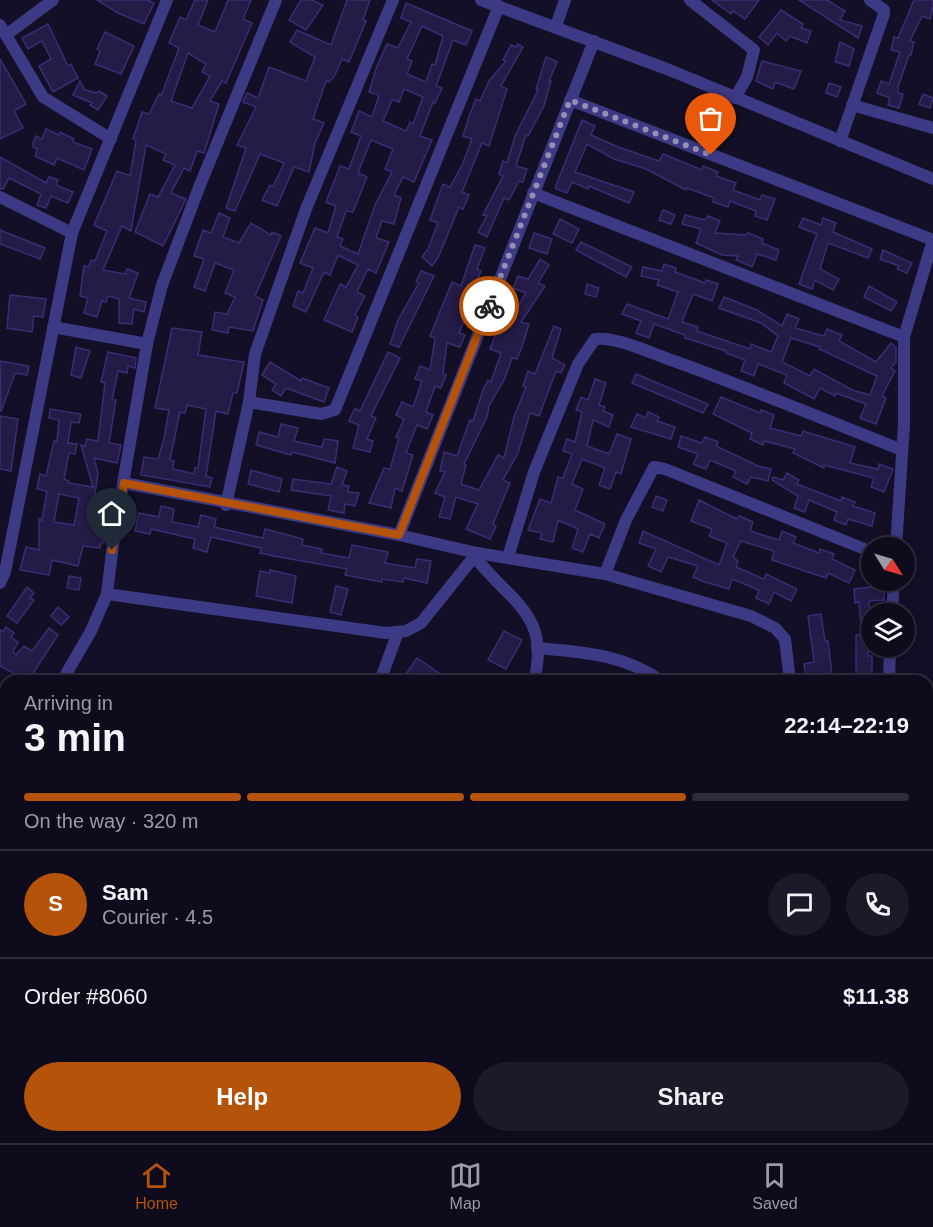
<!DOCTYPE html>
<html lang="en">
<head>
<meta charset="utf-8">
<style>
	:root { --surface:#0e0b1c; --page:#1c1929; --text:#f1f3f6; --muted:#9b9ba3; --line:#2e2b3b; --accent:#b45309 }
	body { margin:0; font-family:Arial,sans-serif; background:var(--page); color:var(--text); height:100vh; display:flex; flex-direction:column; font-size:22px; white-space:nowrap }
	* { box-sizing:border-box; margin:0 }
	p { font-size:20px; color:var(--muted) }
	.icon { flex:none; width:33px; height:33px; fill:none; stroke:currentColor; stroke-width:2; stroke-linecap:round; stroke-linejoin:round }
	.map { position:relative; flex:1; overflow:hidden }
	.panel { position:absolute; left:0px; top:675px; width:933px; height:468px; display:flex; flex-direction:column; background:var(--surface); border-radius:18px 18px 0 0; box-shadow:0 3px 15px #0003,0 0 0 2px var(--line) }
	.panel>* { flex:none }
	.needle { width:39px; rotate:127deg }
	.buttons { position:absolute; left:861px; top:537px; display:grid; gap:12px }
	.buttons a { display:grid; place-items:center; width:54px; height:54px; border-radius:50%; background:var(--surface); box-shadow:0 3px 15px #0003,0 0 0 2px var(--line); font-size:30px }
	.pin { position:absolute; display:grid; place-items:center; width:51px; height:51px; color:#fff; margin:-62px -26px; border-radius:50% 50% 50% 0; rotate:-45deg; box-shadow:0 0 6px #0007 }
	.pin .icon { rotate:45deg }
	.courier { position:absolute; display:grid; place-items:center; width:60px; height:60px; margin:-30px; border:4px solid #b45309; border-radius:50%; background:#fff; color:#222; box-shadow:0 2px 8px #0007 }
	.headline em { font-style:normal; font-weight:600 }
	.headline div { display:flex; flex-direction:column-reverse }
	.headline { display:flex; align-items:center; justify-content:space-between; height:102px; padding:0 24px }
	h1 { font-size:39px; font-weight:600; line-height:45px }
	.bar { display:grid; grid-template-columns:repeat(4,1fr); gap:9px 6px; align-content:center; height:72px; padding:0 24px }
	.bar i { height:8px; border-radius:4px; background:var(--line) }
	.bar .on { background:var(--accent) }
	.bar p { grid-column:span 4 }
	.line { display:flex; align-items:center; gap:15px; padding:0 24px; border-top:2px solid var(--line) }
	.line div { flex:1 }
	.round { display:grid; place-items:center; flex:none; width:63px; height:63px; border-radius:32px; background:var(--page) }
	.primary-button { display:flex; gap:12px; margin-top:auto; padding:12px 24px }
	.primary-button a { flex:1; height:69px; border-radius:36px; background:var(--accent); color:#fff; font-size:24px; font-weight:600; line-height:69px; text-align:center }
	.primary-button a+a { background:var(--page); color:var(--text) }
	.tab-bar { display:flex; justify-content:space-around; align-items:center; height:84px; border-top:2px solid var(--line); background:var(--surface); font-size:16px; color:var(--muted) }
	.tab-bar a { display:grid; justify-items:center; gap:3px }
	.tab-bar .on { color:var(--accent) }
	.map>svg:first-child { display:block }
	.building { fill:#241b47; stroke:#3b2d73; stroke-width:1.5; fill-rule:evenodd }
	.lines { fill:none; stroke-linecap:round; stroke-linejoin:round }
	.minor { stroke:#3d3a85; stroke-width:12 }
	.done { stroke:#948fb3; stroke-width:6; stroke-dasharray:0 10.8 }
	.route { stroke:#b45309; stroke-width:8 }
</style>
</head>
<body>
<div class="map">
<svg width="933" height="1143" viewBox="0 0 933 1143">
	<rect width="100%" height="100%" fill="#130f26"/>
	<!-- building -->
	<g class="building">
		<path d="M97,0H148L154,3L144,24L118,13Z"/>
		<path d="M195,0H208L198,25L215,32L228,0H251L243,19L252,23L226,83L222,81L210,101L219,104L204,153L197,151L190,171L184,168L171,193L186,199L163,246L135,232L150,194L158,197L175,165L163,160L166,154L146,145L131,231L122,226L103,270L125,274L127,269L138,273L129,298L146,302L144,312L134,309L132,324L119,323V299L108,296L106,302L102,301L97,317L84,313L88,298L80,296L84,266L89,267L91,260L95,261L107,231L94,225L117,171L130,176L136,141L133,139L142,112L149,114L159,94L161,96L179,48L169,43L180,17L186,20ZM188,53L206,64L202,72L210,76L192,108L171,101Z"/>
		<path d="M301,0H312L323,5L306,30L289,20Z"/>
		<path d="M347,0H370L363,20L366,21L349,62L342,59L334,77L329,82L326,81L313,119L324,123L315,143L309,172L294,167L277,206L262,200L270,185L273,187L284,163L260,154L235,211L226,208L246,148L237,145L256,107L243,102L247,93L258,98L269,67L306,81L315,57L290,42L297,30L331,45Z"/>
		<path d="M712,0H759L745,19L733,11L731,14Z"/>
		<path d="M799,0H827L845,11L840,20L862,26L858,38Z"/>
		<path d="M914,0H933V7L930,19L922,16L910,41L914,42L911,55H909L898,87V93L903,94L899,108L888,105L890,98L877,93L881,81L889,84L900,52L891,50L894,37L898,38Z"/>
		<path d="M406,3L472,31L466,45L453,40L436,86L442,88L435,103L433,102L420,136L432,140L414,182L403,177L394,195L401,198L394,224L382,221L376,238L389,242L376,273L368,269L357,292L365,296L355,315L358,317L352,332L324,320L340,284L346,287L358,265L338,255L330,275L324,272L306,312L293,306L298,291L303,293L313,268L300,263L315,228L328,233L336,206L326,202L340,166L349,169L361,136L351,132L359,111L372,117L379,95L369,92L377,66L387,44L398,48L411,22L401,18ZM422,26L443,36L435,65L432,64L426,82L407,74L412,61L407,59ZM404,89L423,97L413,124L410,122L406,131L383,121L392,100L399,102ZM371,140L393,149L385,169L392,172L375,205L358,254L340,246L343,239L337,237L346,211L353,212L367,177L358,173Z"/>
		<path d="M781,10L803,24L801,28L811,31L807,43L790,36L786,41L777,33L768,45L759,37Z"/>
		<path d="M48,24L68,66L71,64L78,78L53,92L39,66L51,59L42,41L28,49L22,38Z"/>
		<path d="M105,32L134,46L121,74L95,64L100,51L97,49Z"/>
		<path d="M840,42L854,49L849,66L835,62Z"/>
		<path d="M518,44L523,47L501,86L507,89L489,146L482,143L462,192L469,195L463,209L459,207L438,258L432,266L422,257L428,249L438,223L430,220L443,184L450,187L462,165L472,139L463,136L470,114L476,99L480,101L489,81L506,61L503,60L511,45L516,47Z"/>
		<path d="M546,57L557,62L549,81H551L544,106L528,136L526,135L516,166L527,169L523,182L519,181L509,200L504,198L487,237L478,232L487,216L483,215L503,176L499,174L503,161L507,163L515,136L538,90L536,89Z"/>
		<path d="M0,59L26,104L14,111L23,128L0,139Z"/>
		<path d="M762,61L801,71L794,89L775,82L773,89L756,81Z"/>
		<path d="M80,81L85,90L97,93L99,91L107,96L98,110L90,105L92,103L73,95Z"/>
		<path d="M829,83L841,87L837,97L826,93Z"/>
		<path d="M923,94L933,98L930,108L919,104Z"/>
		<path d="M582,120L595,126L591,135L618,147L659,161L663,154L702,170L703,166L718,172L716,176L736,183L733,190L760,200L762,195L775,199L767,220L755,216L756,211L730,201L728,207L713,202L714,198L687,188L686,190L646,169L614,159L587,144L575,172L634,192L629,203L589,186L588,189L572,182L567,193L555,188Z"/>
		<path d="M46,129L59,135L60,132L74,139L73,142L92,149L84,170L57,158L54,165L35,156L37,149L33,147V143L36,136L42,139Z"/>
		<path d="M0,157L46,183L49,177L58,180L56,185L73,192L68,203L51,196L46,208L37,205L41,194L9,178L3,189H0Z"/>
		<path d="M663,210L675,215L671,224L659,220Z"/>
		<path d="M219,213L230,218L223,237L239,243L251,223L271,235L272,232L281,236L255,296L263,300L253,331L229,327L228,333L212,330L215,312L227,314L235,297L225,293L234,270L215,263L205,291L194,287L204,259L194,256L203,230L211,233Z"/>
		<path d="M685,215L705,220L708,216L720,221L715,233L746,235L748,233L763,239L762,243L779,250L776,260L757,254L752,267L736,260L738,256L722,255L696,243L701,229L682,224Z"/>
		<path d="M803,218L821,225L823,218L836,223L833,232L872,249L868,258L828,243L820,269L839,279L833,290L815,280L812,289L799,284L817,234L799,227Z"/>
		<path d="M560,219L579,229L572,243L553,234Z"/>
		<path d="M0,230L45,248L40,259L0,244Z"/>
		<path d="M534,233L552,239L547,254L529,248Z"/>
		<path d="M581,242L632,267L626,277L576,250Z"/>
		<path d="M475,245L485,248L477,269L481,271L473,291L476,292L459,333L465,335L460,347L447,343L443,374L446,375L441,388L435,386L426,412L433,415L427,429L417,425L406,453L413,455L402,491L395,488L391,508L369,503L384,468L390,469L399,438L396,437L404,419L396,415L402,402L413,407L422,381L415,379L420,366L430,370L435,338L430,336L452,282L461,286Z"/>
		<path d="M883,250L912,263L907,273L897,269L899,266L880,259Z"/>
		<path d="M540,259L549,265L538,283L545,286L521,322L529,324L522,347L517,359L512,358L505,378L489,406L487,417L464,464L466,465L461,484L479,490L498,455L504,458L514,417L526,387L523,386L528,371L535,374L554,326L561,329L552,358L565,365L561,373L556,371L539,416L530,413L518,453L503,480L510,483L493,524L496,526L490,539L466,529L478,504L456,497L450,519L439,517L445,497L435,493L445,472L440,471L444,452L457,456L470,420L473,421L483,390L488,380L491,382L501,353L490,349L503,315L511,318L526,293L513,288L518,276L528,279Z"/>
		<path d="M664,264L676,268L675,272L705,283L706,280L718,284L712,301L693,294L682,322L698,327L697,331L750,349L751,344L771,352L778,336L761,323L719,308L724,297L757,310L782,326L787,314L799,319L795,328L824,336L827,329L842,335L839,341L876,362L891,343L896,347V362L891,368L895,371L882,396L886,398L876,424L860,418L866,404L836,393L835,396L820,388L814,399L784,383L787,375L758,364L754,376L741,371L745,360L726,353V351L685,338V335L654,324L649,338L636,333L641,321L622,314L627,304L668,319L678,292L657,285L659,280L641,276L643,267L662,271ZM791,338L820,347L819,349L877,376L870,395L852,390L814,369L810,376L782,362Z"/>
		<path d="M421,271L434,276L399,347L390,344L398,320L419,283L416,282Z"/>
		<path d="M587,284L599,288L596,297L585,294Z"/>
		<path d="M869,286L897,302L891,311L864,297Z"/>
		<path d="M10,295L46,299L43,317L34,316L32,332L7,328Z"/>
		<path d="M172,328L202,332L198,355L244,362L237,393H233L228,414L216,411L206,476L212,478L210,487L141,475L144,457L158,459L164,439L169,410L155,408ZM187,405L206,409L198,468H195L194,474L173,469L174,461L170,460L180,412L185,413Z"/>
		<path d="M76,347L90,351L81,378L71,375Z"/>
		<path d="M108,352L136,358L135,368L128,366L127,373L118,371L112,400H116L109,443L121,445L117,463L94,458L98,473L93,508L106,511L102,530L105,531L103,543H101L100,548L83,546L78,566L52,560L49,575L20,570L26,547L39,550V519L42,520L47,491L37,489L40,474L46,476L54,441H57L59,420L49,418L50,409L81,414L79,423L71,422L68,443L77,444L75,454L69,453L64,479L69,481V483L93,487L81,445L85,446L87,439L98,441L105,383L101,382ZM59,494L79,498L74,525L54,522Z"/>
		<path d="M388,352L400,358L371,416L376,418L367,439L373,441L370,452L353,448L359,425L349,421L355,408L360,411Z"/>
		<path d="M0,361L29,366L27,375L15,373L1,412Z"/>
		<path d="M270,362L301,381L302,378L329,388L324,402L286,388L281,396L272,390L276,384L262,375Z"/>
		<path d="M636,374L708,404L703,413L632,383Z"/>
		<path d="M595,379L606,383L599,405L605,407L603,411L613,415L609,427L593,420L587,446L609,454L617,434L631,439L621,474L616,472L610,489L599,485L605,468L582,459L572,484L583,489L575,510L605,524L599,538L590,534L583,552L572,548L578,529L558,520L553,542L540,539L542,533L528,530L540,499L551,503L558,477L563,478L572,454L563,451L567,439L575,442L582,412L576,410L581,397L588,400Z"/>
		<path d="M721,397L760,413L761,410L774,415L770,428L801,436L803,431L855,447L850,463L878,469L879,464L893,469L884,492L871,487L874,478L824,465V468L793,453L795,449L764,441L763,445L750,439L752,433L713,414Z"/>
		<path d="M648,412L659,417L657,421L675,427L671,439L631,427L637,414L646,418Z"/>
		<path d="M0,416L18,419L11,471L0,469Z"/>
		<path d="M281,424L298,428L294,441L322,447L324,439L338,441L335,463L292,452L291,455L256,445L259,432L278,437Z"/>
		<path d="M681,436L702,443L705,437L718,442L716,446L758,466L771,469L768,481L751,477L747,484L733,477L736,471L710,460L706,469L693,464L698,454L678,447Z"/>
		<path d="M337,467L347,471L342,485L349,486L348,492L359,493L355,506L345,504L344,513L328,510L331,496L291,490L293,479L331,484Z"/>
		<path d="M251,470L282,479L279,492L248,484Z"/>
		<path d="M787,473L799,480L797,484L841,501L842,497L855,502L853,506L875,513L872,526L848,519L846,525L834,520L837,512L809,500L805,512L794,508L798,496L772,480L773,477L783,480Z"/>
		<path d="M656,496L667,500L663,511L652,507Z"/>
		<path d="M699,500L737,519L739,516L753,522L750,531L779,540L782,531L796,537L793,543L819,553L820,549L834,554L832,559L855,570L849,583L828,573L826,578L772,560L774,551L741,541L733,557L738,561L736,567L764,579L766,574L797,589L791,601L774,592L769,604L756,598L759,590L732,579L729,589L705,582L693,577L698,566L668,557L661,572L648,566L656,549L639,543L643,531L719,565L727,543L709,536L712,529L691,521Z"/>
		<path d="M161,506L174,509L172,522L198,527L201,515L216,519L214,527L263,538L265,529L303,539L302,545L322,549L321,553L349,558L352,545L388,552L385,563L415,568L417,559L431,561L427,583L404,578L403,582L382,579V582L345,575L347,569L274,556L260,553L261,548L211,537L207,552L193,548L195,539L151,529L150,534L135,531L139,513L159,517Z"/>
		<path d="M270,570L296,576L292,603L256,596L260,571L270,573Z"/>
		<path d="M69,576L81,578L79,590L67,588Z"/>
		<path d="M872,583H884V600L869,601L871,624H861L859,602L855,603L854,589L872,587Z"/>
		<path d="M336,586L348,589L341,615L330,612Z"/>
		<path d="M27,587L34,593L30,598L34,600L17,623L7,616Z"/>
		<path d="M58,607L69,617L61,625L51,616Z"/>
		<path d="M821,614L825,641H828L832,674L806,677L804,664L814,662L808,616Z"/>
		<path d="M6,627L14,633L11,637L18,642L13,652L16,655L24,646L32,651L49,628L58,635L28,681L0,666V630L3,632Z"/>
		<path d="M504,631L522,640L506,669L488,660Z"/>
		<path d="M856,635H868V656H872V681H856Z"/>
		<path d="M417,658L451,681H401Z"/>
	</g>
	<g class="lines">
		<!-- minor -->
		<g class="minor">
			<path d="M481,0L667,69L933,179"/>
			<path d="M690,0L754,50L747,77L735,98"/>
			<path d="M0,25L43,97L111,139"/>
			<path d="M556,26L565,0"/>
			<path d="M6,35L53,0"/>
			<path d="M570,100L933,240"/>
			<path d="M852,105L933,128"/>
			<path d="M840,141L884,14V10L870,0"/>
			<path d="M533,193L904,337"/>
			<path d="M0,197L72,233"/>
			<path d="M53,327L147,344"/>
			<path d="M249,402L321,414L335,410L499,6"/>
			<path d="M124,483L399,535L477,553L605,574L751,616L775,628L785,639L790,681"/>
			<path d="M226,505L249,402L255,354L306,209L393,0"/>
			<path d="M399,535L594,41"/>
			<path d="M896,548L904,424V337L933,240"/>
			<path d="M474,556C510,602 551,614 534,681"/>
			<path d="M508,557L534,472L578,364L595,339C616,336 653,354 674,361C751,389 826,420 902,450"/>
			<path d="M605,574L626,520L654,467L665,469L872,552"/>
			<path d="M0,583L5,572L72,233L167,0"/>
			<path d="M107,594L386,633L406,631L421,623L477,553"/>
			<path d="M892,614L894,580"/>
			<path d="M537,648C582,652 623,654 661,681"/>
			<path d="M62,681L91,631L107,594L114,536L147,344L162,285L200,185L276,0"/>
			<path d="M380,681L398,632"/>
			<path d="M889,681L890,646"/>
			<path d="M0,710L6,714"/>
			<path d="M927,759L933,762"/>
			<path d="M927,797L933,789"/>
			<path d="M927,875L933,866"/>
			<path d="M701,1143L705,1137"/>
			<path d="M744,1143L748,1137"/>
		</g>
	</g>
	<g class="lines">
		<!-- done -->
		<path class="done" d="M489,306L570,100L711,155"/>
		<!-- route -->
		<path class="route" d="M112,550L124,483L399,535L489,306"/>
	</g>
</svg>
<div class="buttons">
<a><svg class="needle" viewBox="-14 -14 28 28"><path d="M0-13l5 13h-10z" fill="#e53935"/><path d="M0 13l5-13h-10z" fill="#9b9ba3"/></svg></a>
<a><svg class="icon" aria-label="layers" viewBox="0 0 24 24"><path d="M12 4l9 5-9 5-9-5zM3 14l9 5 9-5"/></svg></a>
</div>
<div class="pin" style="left:711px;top:155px;background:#ea580c"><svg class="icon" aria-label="bag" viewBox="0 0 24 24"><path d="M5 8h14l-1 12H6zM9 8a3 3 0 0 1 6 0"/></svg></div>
<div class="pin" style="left:112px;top:550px;background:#1f2937"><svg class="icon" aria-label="home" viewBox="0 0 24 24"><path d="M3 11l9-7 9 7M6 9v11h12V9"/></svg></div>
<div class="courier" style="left:489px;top:306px"><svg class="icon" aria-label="bike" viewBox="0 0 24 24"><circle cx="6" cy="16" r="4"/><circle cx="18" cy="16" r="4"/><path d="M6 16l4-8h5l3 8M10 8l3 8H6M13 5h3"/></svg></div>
<section class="panel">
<div class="headline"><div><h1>3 min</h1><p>Arriving in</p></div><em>22:14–22:19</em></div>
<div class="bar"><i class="on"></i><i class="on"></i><i class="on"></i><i></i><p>On the way · 320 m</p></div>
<div class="line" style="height:108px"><b class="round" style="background:var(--accent);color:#fff">S</b><div><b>Sam</b><p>Courier · 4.5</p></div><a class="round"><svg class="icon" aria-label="chat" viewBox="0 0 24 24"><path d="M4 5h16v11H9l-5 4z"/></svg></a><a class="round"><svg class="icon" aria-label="phone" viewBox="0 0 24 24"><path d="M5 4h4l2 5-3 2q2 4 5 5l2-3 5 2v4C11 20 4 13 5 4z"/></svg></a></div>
<div class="line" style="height:78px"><div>Order #8060</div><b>$11.38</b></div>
<div class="primary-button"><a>Help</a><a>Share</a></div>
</section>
</div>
<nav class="tab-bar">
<a class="on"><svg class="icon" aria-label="home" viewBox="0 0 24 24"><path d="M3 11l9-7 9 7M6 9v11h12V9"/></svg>Home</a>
<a><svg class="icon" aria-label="map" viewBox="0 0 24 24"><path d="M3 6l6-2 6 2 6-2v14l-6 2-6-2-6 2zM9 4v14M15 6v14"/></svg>Map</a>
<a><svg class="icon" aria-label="saved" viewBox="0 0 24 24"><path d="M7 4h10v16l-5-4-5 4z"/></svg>Saved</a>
</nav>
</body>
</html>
